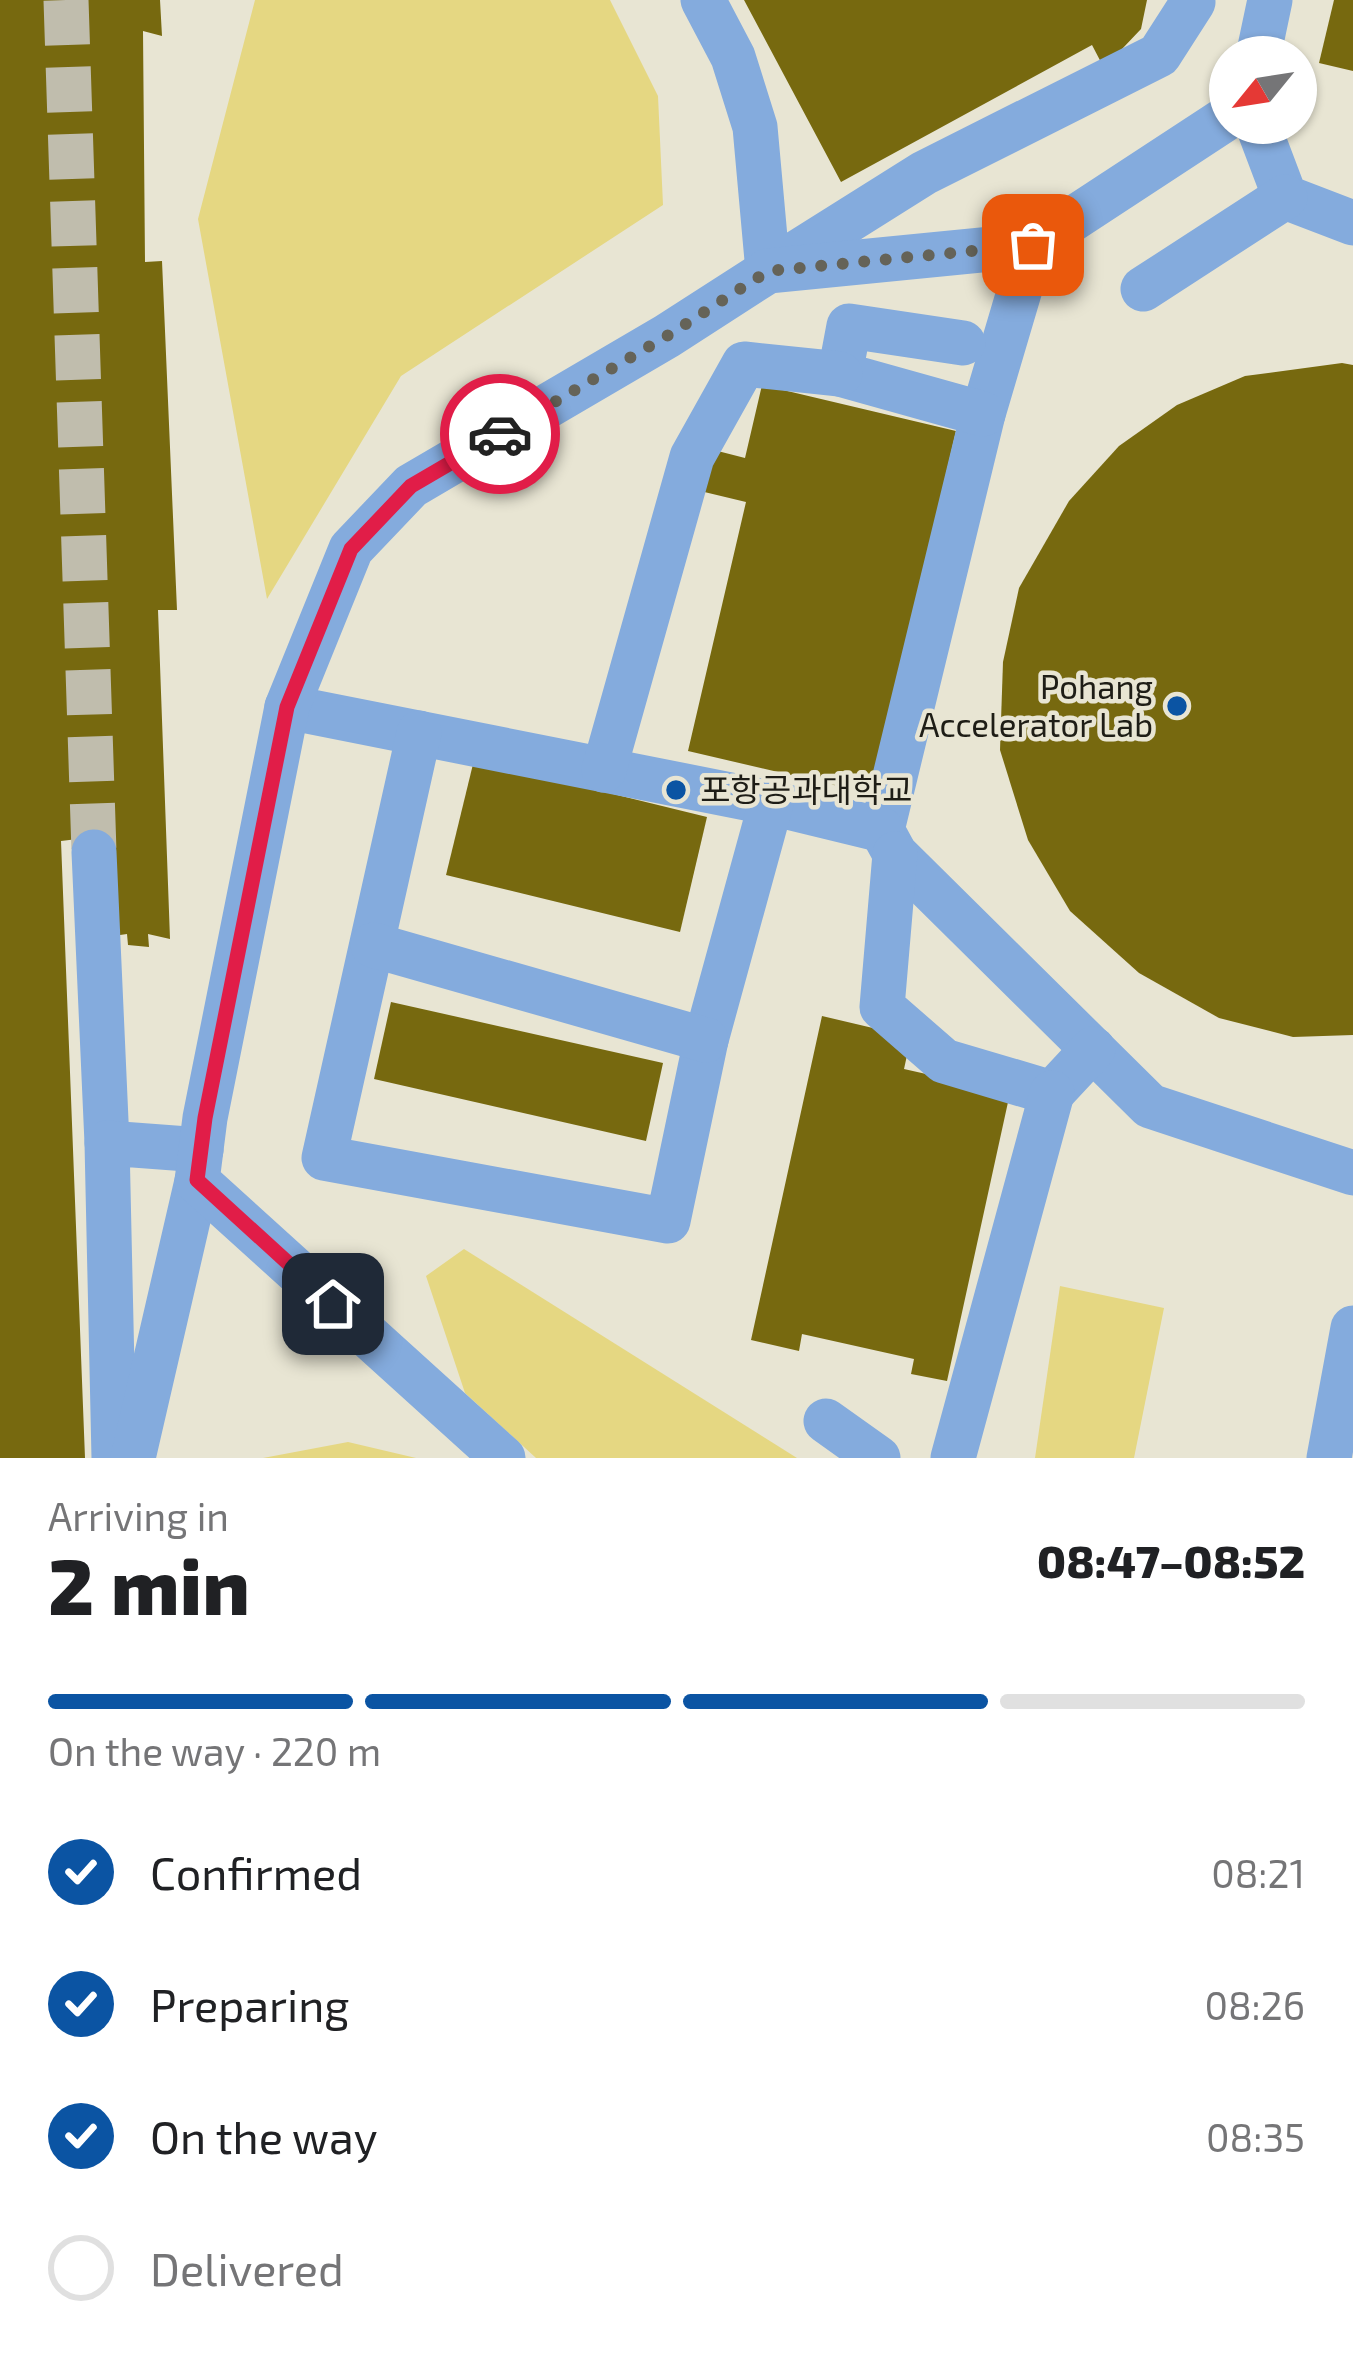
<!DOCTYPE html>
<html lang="en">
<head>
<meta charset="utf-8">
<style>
	:root { --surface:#fff; --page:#f2f2f2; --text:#202124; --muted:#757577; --line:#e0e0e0; --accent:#0b54a3 }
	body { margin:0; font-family:"Exo 2","Noto Sans KR",sans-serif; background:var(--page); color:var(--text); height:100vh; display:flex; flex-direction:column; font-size:45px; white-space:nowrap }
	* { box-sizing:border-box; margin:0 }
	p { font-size:39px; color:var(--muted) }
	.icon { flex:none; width:66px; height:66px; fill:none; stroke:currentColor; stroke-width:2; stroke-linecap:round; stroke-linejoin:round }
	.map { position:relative; height:1458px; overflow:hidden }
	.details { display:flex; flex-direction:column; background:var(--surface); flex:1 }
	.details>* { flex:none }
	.needle { width:78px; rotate:240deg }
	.tools { position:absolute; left:1209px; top:36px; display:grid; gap:24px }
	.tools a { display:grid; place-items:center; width:108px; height:108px; border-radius:50%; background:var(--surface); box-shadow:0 3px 9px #0004; font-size:60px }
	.pin { position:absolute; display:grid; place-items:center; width:102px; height:102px; color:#fff; margin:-51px; border-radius:24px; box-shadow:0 6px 18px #0006 }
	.courier { position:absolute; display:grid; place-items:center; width:120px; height:120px; margin:-60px; border:9px solid #e11d48; border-radius:50%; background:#fff; color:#222; box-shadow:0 3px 15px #0007 }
	.summary em { font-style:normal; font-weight:800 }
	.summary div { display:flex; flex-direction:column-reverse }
	.summary { display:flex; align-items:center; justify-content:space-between; height:204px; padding:0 48px }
	h1 { font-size:78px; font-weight:800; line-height:90px }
	.bar { display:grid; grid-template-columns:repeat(4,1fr); gap:18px 12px; align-content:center; height:144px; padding:0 48px }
	.bar i { height:15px; border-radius:9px; background:var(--line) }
	.bar .current { background:var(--accent) }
	.bar p { grid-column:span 4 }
	ol { padding:0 48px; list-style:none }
	li { display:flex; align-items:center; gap:36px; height:132px }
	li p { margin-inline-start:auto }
	li .icon { padding:12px; border-radius:50%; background:var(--accent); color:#fff; stroke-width:4 }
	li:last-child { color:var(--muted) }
	li i { width:66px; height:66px; border:6px solid var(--line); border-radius:50% }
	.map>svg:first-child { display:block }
	.green { fill:#e5d782 }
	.building { fill:#77690f }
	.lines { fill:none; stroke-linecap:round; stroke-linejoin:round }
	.minor-tunnel { stroke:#c0bdad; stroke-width:45; stroke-dasharray:45 22; stroke-linecap:butt }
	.minor { stroke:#84abdd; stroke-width:45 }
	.done { stroke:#656358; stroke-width:12; stroke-dasharray:0 21.6 }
	.route { stroke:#e11d48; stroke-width:15 }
	.poi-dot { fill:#0b54a3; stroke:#e8e5d3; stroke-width:4.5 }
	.labels { text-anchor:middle; stroke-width:9; stroke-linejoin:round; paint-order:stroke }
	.poi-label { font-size:33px; fill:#1e1d16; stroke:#e8e5d3; text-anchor:end }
</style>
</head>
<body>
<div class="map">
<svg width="1353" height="1458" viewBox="0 0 1353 1458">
	<rect width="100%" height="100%" fill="#e8e5d3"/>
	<!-- green -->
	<g class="green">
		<path d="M255,0H610L658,96L663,205L401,376L267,599L198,219Z"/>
		<path d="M464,1249L797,1458H536L465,1393L426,1276Z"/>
		<path d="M1060,1286L1164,1308L1134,1458H1035Z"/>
		<path d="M348,1442L416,1458H263Z"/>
	</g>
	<!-- building -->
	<g class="building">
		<path d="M0,0H160L162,36L143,31L145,262L162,261L177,610H158L170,939L148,934L149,947L128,945L127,934L106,937L102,836L61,841L85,1458H0Z"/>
		<path d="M744,0H1147L1141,29L1104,68L1092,45L841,182Z"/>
		<path d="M1334,0H1353V71L1319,63Z"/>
		<path d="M1342,363L1353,365V1035L1293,1037L1219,1018L1139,973L1070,911L1028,840L1000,750L1003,662L1019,588L1069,501L1119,446L1177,405L1245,376Z"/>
		<path d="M762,385L956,431L872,794L688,751L746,502L696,490L706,448L745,458Z"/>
		<path d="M474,760L707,817L680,932L446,875Z"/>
		<path d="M391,1002L663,1063L646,1141L374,1079Z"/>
		<path d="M822,1016L911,1037L904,1069L1010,1093L947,1381L911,1374L914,1359L802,1334L799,1351L751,1340Z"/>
	</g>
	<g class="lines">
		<!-- minor-tunnel -->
		<path class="minor-tunnel" d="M66,0L94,852"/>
		<!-- minor -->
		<g class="minor">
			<path d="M703,0L733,57L755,127L768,271L924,173L1159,55L1193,2"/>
			<path d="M1258,57L1270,0"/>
			<path d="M1230,116L1033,245L983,414L882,830L895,854L1150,1106L1353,1173"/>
			<path d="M1257,123L1285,197L1353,223"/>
			<path d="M1143,289L1285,197"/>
			<path d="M963,343L849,326L840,374L983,414"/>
			<path d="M287,707L771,803L882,830"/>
			<path d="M419,733L324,1158L668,1221L706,1040L771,803"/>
			<path d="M604,770L692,457L744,364L840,374"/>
			<path d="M94,852L107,1143"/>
			<path d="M895,854L882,1007L944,1061L1052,1093L1093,1049"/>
			<path d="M373,945L706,1040"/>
			<path d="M826,1421L878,1458"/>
			<path d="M114,1458L107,1143L201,1150"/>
			<path d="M133,1458L197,1181"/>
			<path d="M503,1458L197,1181L205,1118L287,707L351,549L411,486L667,336L768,271L1033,245"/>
			<path d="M953,1458L1052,1093"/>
			<path d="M1329,1458L1353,1328"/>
		</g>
	</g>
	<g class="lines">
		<!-- done -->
		<path class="done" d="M500,434L667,336L768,271L1033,245"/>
		<!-- route -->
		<path class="route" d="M333,1304L197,1180L205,1118L287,707L351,549L411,486L500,434"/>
	</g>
	<!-- markers -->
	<g class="poi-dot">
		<circle cx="1177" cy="706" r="12"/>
		<circle cx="676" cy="790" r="12"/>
	</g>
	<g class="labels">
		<!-- poi labels -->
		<g class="poi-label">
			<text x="1153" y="699">Pohang<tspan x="1153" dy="38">Accelerator Lab</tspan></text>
			<text x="700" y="802" text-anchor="start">포항공과대학교</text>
		</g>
	</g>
</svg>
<div class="tools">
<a><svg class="needle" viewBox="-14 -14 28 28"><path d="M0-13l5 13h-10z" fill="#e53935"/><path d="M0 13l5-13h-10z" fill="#757577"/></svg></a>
</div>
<div class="pin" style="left:1033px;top:245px;background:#ea580c"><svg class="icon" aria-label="bag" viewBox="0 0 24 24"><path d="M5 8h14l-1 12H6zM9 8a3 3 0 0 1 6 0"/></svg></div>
<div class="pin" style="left:333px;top:1304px;background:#1f2937"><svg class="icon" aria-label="home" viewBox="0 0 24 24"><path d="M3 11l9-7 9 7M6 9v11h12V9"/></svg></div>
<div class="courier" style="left:500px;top:434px"><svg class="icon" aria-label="car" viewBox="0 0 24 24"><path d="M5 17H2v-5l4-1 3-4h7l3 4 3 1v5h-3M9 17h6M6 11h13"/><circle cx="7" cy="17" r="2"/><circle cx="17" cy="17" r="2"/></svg></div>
</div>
<section class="details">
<div class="summary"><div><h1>2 min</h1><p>Arriving in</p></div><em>08:47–08:52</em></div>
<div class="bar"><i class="current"></i><i class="current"></i><i class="current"></i><i></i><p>On the way · 220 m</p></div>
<ol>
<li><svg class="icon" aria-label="check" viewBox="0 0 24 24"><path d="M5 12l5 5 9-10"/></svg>Confirmed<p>08:21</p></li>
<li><svg class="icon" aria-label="check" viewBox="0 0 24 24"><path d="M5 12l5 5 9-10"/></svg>Preparing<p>08:26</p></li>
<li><svg class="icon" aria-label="check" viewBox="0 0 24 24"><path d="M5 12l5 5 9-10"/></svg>On the way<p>08:35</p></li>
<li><i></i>Delivered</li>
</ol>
</section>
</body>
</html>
